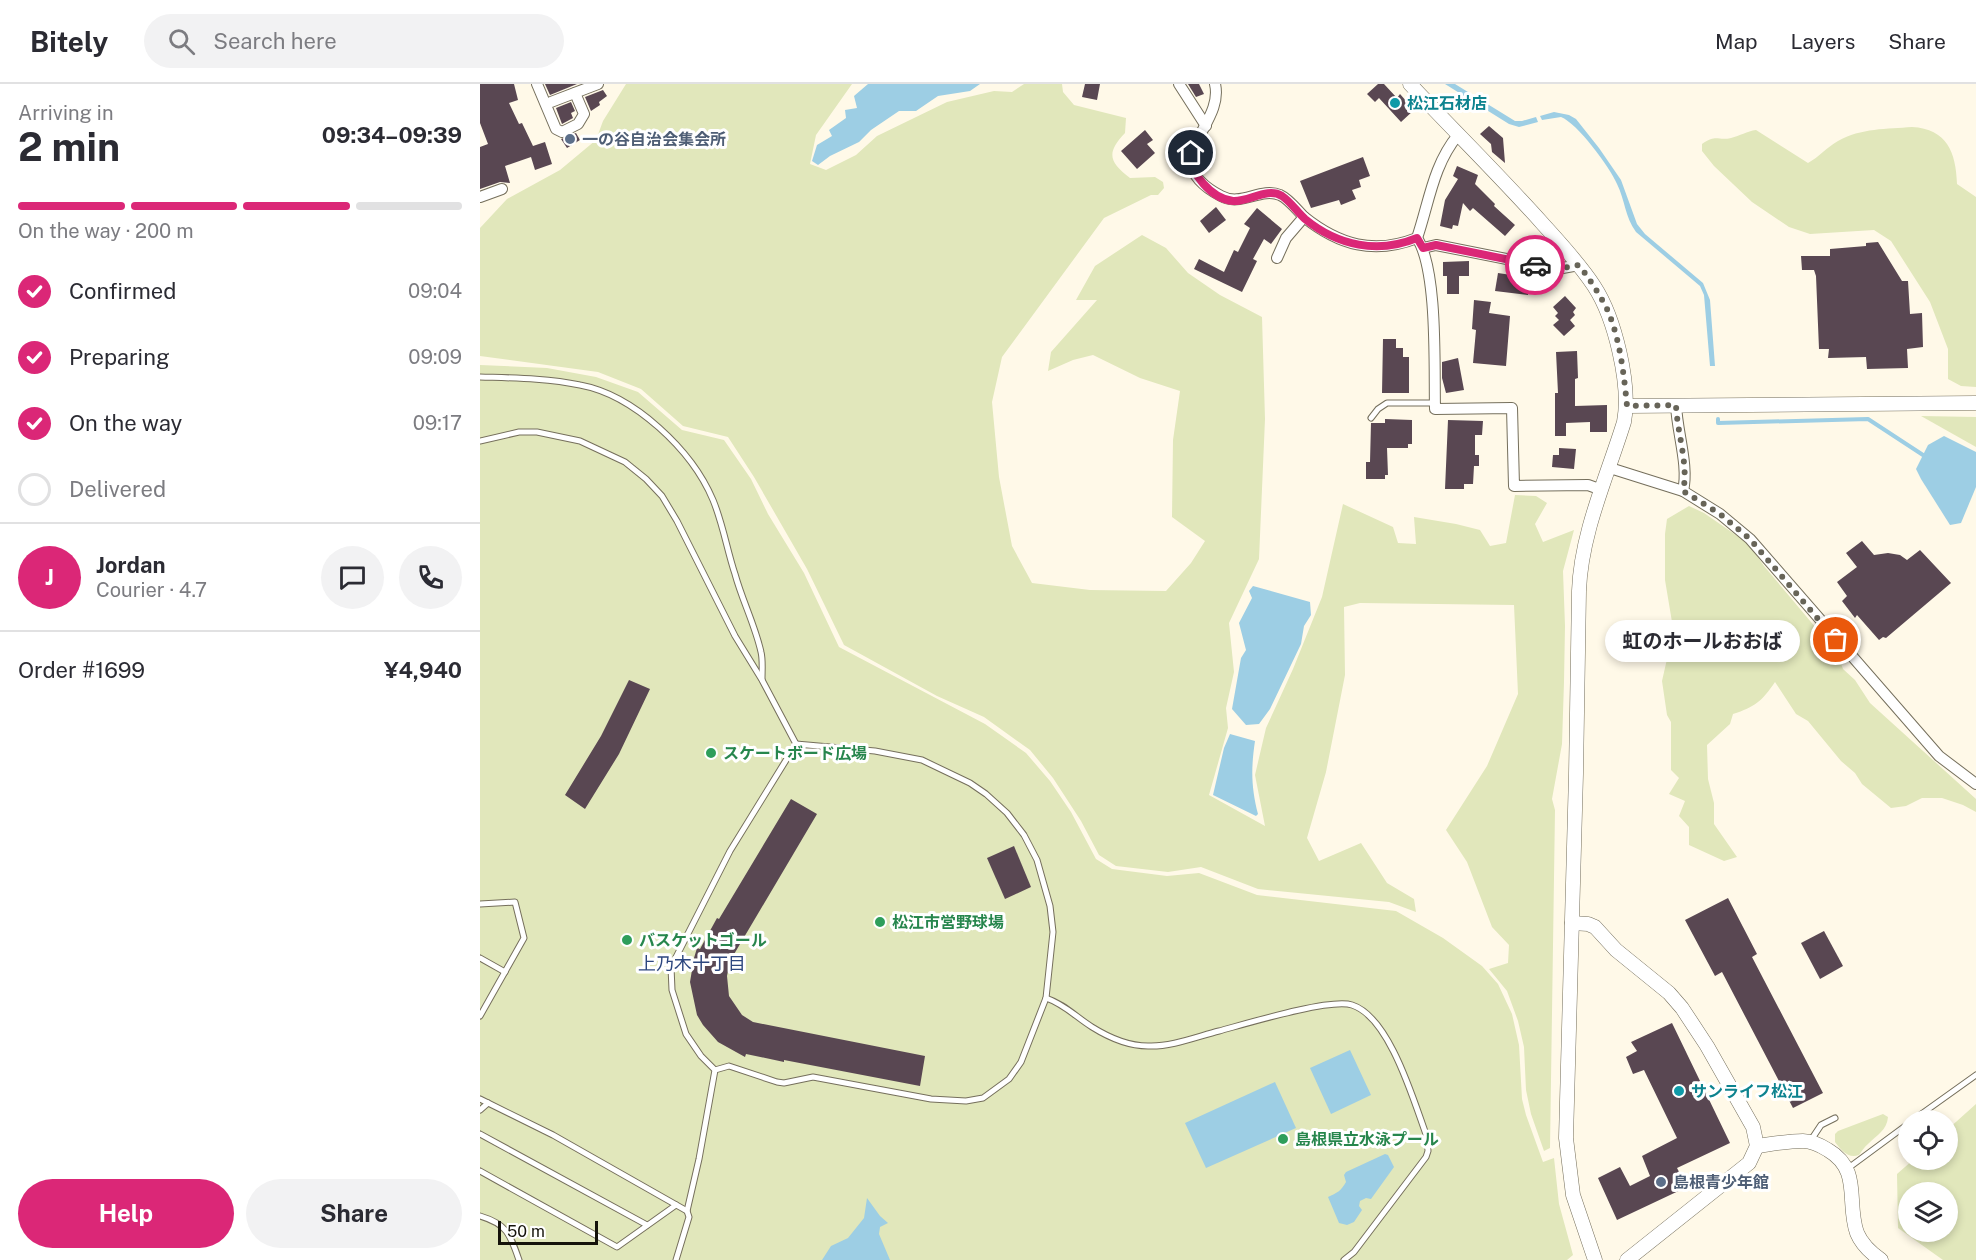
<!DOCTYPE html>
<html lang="en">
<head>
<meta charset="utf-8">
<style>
	:root { --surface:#fff; --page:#f2f2f3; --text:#2b2b33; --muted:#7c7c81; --line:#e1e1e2; --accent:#db2777 }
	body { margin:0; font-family:"Public Sans","Noto Sans JP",sans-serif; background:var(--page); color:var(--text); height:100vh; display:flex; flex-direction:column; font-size:22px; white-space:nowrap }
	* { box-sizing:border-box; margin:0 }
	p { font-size:20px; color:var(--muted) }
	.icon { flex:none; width:33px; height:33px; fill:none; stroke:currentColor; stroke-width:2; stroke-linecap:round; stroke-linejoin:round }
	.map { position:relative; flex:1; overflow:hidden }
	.sheet { display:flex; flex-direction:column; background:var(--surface); width:480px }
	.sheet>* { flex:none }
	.buttons { position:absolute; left:1418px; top:1026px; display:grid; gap:12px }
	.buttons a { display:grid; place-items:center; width:60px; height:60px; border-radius:50%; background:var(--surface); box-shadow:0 3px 9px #0003; font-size:30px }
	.scale { position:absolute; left:18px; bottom:15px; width:100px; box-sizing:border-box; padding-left:6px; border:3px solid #15130b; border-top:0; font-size:16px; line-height:21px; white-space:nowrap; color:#15130b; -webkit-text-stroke:4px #fff; paint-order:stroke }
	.pin { position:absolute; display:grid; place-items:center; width:51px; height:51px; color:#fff; margin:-26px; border:3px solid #fff; border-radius:50%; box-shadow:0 2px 6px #0007 }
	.courier { position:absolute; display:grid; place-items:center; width:60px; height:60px; margin:-30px; border:4px solid #db2777; border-radius:50%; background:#fff; color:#222; box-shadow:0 2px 8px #0007 }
	.bubble { position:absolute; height:42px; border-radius:21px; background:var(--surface); box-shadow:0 3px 9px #0003; font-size:20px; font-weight:700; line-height:42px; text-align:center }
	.headline em { font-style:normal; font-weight:700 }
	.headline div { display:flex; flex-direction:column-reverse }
	.headline { display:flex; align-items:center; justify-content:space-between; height:102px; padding:0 18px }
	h1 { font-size:39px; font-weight:700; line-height:45px }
	.bar { display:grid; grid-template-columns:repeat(4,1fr); gap:9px 6px; align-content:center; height:72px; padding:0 18px }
	.bar i { height:8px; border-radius:4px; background:var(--line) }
	.bar .on { background:var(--accent) }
	.bar p { grid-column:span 4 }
	.line { display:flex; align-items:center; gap:15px; padding:0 18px; border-top:2px solid var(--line) }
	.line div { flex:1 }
	.round { display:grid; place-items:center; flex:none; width:63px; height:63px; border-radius:32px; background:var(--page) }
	ol { padding:0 18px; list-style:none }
	li { display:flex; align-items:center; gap:18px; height:66px }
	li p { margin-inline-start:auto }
	li .icon { padding:6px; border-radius:50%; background:var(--accent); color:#fff; stroke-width:4 }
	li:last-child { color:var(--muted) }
	li i { width:33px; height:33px; border:3px solid var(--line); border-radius:50% }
	.action { display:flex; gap:12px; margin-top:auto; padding:12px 18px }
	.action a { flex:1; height:69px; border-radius:36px; background:var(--accent); color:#fff; font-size:24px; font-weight:700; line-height:69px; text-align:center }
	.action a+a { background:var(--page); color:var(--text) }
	header { display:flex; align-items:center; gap:36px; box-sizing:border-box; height:84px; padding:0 30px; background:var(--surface); border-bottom:2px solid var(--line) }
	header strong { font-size:28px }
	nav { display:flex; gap:33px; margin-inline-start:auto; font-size:21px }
	.search { width:420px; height:54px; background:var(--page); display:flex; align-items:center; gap:15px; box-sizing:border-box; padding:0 21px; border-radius:33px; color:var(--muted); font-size:22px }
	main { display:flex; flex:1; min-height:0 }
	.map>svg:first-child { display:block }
	.green { fill:#e1e7bb; fill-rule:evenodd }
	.water { fill:#9dcee4 }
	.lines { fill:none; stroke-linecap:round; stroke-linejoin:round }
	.stream { stroke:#9dcee4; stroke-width:4 }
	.building { fill:#594752 }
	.service-casing { stroke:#756f5c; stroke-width:7 }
	.minor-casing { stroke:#756f5c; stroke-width:12 }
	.tertiary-casing { stroke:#756f5c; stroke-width:15 }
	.service { stroke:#fff; stroke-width:5 }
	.minor { stroke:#fff; stroke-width:10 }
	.tertiary { stroke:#fff; stroke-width:14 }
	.done { stroke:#676458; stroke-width:6; stroke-dasharray:0 10.8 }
	.route { stroke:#db2777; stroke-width:8 }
	.culture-dot { fill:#0f9aa8; stroke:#fff; stroke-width:2 }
	.service-dot { fill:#5c6f8a; stroke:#fff; stroke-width:2 }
	.leisure-dot { fill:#2e9e5b; stroke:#fff; stroke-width:2 }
	.labels { text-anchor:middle; stroke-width:6; stroke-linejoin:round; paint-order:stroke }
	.culture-label { font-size:16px; font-weight:bold; fill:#0d838f; stroke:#fff; text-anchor:start }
	.service-label { font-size:16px; font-weight:bold; fill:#4e5e75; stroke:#fff; text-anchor:start }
	.leisure-label { font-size:16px; font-weight:bold; fill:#27864d; stroke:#fff; text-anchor:start }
	.neighbourhood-label { font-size:18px; fill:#2d477f; stroke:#fff }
</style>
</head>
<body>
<header>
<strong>Bitely</strong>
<div class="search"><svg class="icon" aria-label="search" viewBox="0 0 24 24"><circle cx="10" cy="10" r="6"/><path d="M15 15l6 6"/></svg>Search here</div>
<nav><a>Map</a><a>Layers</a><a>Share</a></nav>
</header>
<main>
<section class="sheet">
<div class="headline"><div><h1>2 min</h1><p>Arriving in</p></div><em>09:34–09:39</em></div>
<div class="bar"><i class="on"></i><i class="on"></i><i class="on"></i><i></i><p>On the way · 200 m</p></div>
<ol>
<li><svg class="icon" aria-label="check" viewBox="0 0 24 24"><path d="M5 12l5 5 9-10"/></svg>Confirmed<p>09:04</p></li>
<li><svg class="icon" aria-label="check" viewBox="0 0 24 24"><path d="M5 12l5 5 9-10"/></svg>Preparing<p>09:09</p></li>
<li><svg class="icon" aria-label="check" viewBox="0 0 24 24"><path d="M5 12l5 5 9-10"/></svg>On the way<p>09:17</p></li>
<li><i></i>Delivered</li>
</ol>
<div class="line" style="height:108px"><b class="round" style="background:var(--accent);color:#fff">J</b><div><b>Jordan</b><p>Courier · 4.7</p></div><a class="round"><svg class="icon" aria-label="chat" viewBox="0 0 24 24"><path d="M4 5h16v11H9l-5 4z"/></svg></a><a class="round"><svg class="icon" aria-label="phone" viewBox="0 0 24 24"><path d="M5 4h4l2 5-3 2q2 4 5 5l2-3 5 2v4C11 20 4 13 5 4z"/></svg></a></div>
<div class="line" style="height:78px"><div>Order #1699</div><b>¥4,940</b></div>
<div class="action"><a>Help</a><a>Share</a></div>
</section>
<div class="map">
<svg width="1496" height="1176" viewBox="0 0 1496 1176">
	<rect width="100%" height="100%" fill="#fff9e8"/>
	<!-- green -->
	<g class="green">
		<path d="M146,0H372L336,51L330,80L346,86L376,71L397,52L467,18L514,7L532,8L544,0H582L583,8L594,21L646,34L645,49C626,69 629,78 650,94L675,93L683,98L684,104L678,111H671L624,134L522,273L512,318L519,393L532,462L552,499L610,506L686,507L711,479L725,457L692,433L693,356L700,307L660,294L613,271L593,276L568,287L571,268L617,216H596L615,182L662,151L686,164L708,189L740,211L782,233L785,335L779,475L749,539L754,588L746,624L748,644L729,711L785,742L775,691L786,644L813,585L842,513L863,420L913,443L918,459L936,460L934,433L976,440L1000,446L1010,462L1026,459L1035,411L1056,412L1067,419L1055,440L1063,458L1094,446L1083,487L1085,542L1084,598L1082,660L1072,715L1075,726L1070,1064L1064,1067L1051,1030L1046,1006L1044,963L1038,937L1027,907L1009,885L1028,879L1029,861L1012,843L987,778L966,746L1007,682L1038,610L1034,521L880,519L864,523L865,591L846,688L827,754L839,777L881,759L907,799L934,815L936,828L909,818L778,805L721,783L688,788L636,782L619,771L601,737L573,694L550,666L504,633L457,612L364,561L327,485L274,393L248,353L203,342L161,305L118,288L0,272V144L27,115L80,86L116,56L123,37Z"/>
		<path d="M1432,43C1467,45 1476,68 1477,100L1496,113V303L1481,302L1468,295V265L1450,218L1411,157L1394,146L1330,150L1309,143L1272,118L1234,82L1222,67V60C1237,50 1237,57 1251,54C1260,52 1267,47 1276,46L1328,79C1339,73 1347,63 1358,57C1381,44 1407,45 1432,43Z"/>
		<path d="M0,281L67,284L116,293L158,308L202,346L244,356L271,395L288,430L324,489L359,563L505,640L546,669L570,697L591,728L616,775L632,785L687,792L719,789L777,811L916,827L963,854L1002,882L1018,900L1032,930L1039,961L1042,1015L1046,1031L1063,1078L1074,1074L1079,1120L1093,1171L1087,1176H0Z"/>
		<path d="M1441,332L1496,333V363Z"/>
		<path d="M1209,422L1224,429L1269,460L1284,482L1357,569L1363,585L1375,596L1390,619L1496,715V728L1483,721L1462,714H1442L1426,722L1411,724L1382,700L1375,689L1361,677L1328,637L1316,630L1295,598C1282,617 1275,623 1253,630L1250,640L1227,661L1228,695L1234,719V740L1257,773L1244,777L1209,761V743L1199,732L1205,717L1189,710L1199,694L1191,686V638L1187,631L1182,597L1187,575L1183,562L1193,544L1185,496V450L1187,435Z"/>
		<path d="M1496,1020V1176H1463L1418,1144L1417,1090L1433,1076H1467V1046ZM1428,1108H1467V1148H1428Z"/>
		<path d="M1403,1030L1408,1033C1407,1046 1397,1051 1388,1060C1384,1063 1382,1067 1379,1071C1368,1075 1361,1066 1355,1058V1050L1358,1047Z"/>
	</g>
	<!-- water -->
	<g class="water">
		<path d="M388,0H500L490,7L458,12L436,27H419L391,46L379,58L350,72L338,81L332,77L337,61L352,52L349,46L366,34L365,26L377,24L374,12Z"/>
		<path d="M965,0H975L1035,37H1042L1056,33L1058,38L1039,43L1029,40Z"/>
		<path d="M1074,28L1089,31L1096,35L1119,64L1141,96L1157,140L1165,150L1223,199L1230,216L1235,282H1230L1224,211L1220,202L1156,148C1145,133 1145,116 1137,100C1130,83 1097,39 1081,33L1062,36L1060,32Z"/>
		<path d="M1464,352L1496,368V403L1481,439L1470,441L1441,395L1436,385L1448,361Z"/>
		<path d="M773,502L830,518L831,531L824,542L821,560L790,625L779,640L766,641L752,625L761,574L766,566L759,539L772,514L769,507Z"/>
		<path d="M750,650L775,657C771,684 771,703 778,730L776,732L733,711L744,664Z"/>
		<path d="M870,966L891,1011L851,1030L830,984Z"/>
		<path d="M795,998L816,1044L726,1084L705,1039Z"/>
		<path d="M905,1070L908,1071L914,1083L891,1115L886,1114L880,1117L879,1122L882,1126L874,1138L867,1141L859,1139L848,1113C857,1109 861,1107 866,1098L864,1091L866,1088Z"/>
		<path d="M387,1114L400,1132L408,1139L400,1143L399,1150L410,1176H342L351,1162L368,1154L384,1134Z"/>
	</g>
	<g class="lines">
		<!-- stream -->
		<path class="stream" d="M1238,335V339L1388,335L1443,371"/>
	</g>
	<!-- building -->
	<g class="building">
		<path d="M0,0H34L38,16L29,19L39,40L42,39L53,62L65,58L72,80L55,86L51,73L25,82L30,99L20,98L0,105V63L8,60L0,39Z"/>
		<path d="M65,0H97L70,11Z"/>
		<path d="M605,0H620L617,16L602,13Z"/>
		<path d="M708,0H719L724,10L716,13Z"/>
		<path d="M898,0H904L917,14L920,10L934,26L921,38L899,14L895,18L887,10Z"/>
		<path d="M123,6L127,12L119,18L120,21L111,27L105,13Z"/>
		<path d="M91,18L95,27L91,29L93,34L82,40L76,24Z"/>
		<path d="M1009,42L1023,54L1025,79L1012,68L1011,60L1000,50Z"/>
		<path d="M665,46L673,56L667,60L675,69L657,85L641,67Z"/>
		<path d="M96,49L100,56L87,64L81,55Z"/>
		<path d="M883,73L890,92L879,96L881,103L872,106L876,115L861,121L859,116L831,124L820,97Z"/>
		<path d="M977,82L998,91L995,100L1015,120L1014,122L1035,141L1025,152L993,124L990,127L983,119L978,142L973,141L972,145L960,142L965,116L978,95L973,92Z"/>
		<path d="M736,123L746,136L729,149L720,137Z"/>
		<path d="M777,124L802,145L791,160L784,155L773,175L777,177L762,208L714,185L719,175L744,188L754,166L758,168L770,144L764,140Z"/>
		<path d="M1398,158L1422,197H1428L1430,230L1442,229L1443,263L1427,265L1428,284L1387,285L1386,273L1348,274L1349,265H1339L1336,192L1334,186H1322L1321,172H1350V165L1386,162V159Z"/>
		<path d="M989,177V192H979V210H967V192H963V178Z"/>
		<path d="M1018,189L1051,194L1048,211L1015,207Z"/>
		<path d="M1085,212L1096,224L1093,228L1095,231L1090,236L1095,242L1084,252L1073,241L1079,236L1075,232L1078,229L1073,223Z"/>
		<path d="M994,216L1011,218L1009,229L1030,232L1026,282L993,279L996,246L992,245Z"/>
		<path d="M903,255H916V264H923V273H929V309H902Z"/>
		<path d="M1097,267L1098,294L1095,295V322L1127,321V348H1110V338L1086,339V352H1075V309H1078L1076,268Z"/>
		<path d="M978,274L984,306L966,309L962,294V278Z"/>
		<path d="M905,335L932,336V360H928V364H907L908,391H905V395H886V378H890L891,339H905Z"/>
		<path d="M968,336L1003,337L1002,351H995V371H999V382H994L993,400H984V405H965Z"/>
		<path d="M1079,364L1096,365L1094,385L1072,383L1073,371H1079Z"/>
		<path d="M1382,457L1394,471L1408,469L1420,471L1427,476L1440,466L1471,499L1406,554L1403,553L1399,556L1377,531L1375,534L1362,517L1367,512L1357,498L1377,483L1366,469Z"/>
		<path d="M149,596L170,605L139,670L105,725L85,711L121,652Z"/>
		<path d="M311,715L337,730L250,877L247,892L249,912L262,931L273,938L445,972L440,1002L304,976V978L266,970L265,973L238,958L223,941L217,931L210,898L214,874L217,864L220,865L237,834L239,835Z"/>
		<path d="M534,762L551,803L525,815L507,774Z"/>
		<path d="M1248,814L1277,870L1272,873L1343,1009L1313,1024L1242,888L1235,892L1205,836Z"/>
		<path d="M1344,847L1363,882L1340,895L1321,859Z"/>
		<path d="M1192,939L1250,1059L1197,1084L1207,1103L1137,1136L1118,1094L1140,1083L1150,1102L1170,1092L1162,1072L1197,1054L1164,986L1153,990L1146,973L1157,967L1151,958Z"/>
	</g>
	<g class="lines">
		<defs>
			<g id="service">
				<path d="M0,293C33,294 67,294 100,301C154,311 212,366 233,416C243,440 247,466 255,490C262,516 275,541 281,568C283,576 282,586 282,595"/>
				<path d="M891,334L898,325L907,319H955"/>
				<path d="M0,357L39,348H57L100,357L145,378L166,395L182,412L197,437L255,552L282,596L316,660"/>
				<path d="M0,820L35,818L44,854L0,932"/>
				<path d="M0,874L25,888"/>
				<path d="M566,914C584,920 596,933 612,943C628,953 648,962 668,962C691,963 716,953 739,947C765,940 850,914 872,921C910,933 934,1018 947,1053L948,1067L946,1073L874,1168L864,1176"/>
				<path d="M235,986L249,982L297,998L304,999L333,993L451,1015L486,1017L503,1014L529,995L541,978L566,914L573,848L570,822L557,776L544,751L527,729L506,710L490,699L442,676L395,667L316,660"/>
				<path d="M0,1015L73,1051L207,1127"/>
				<path d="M0,1026L8,1019"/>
				<path d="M1433,1036L1496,991"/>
				<path d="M0,1050L167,1141"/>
				<path d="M1331,1056L1341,1041L1355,1034"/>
				<path d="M1367,1085L1428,1040"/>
				<path d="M0,1087L137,1163L196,1121"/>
				<path d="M0,1132C27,1140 30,1150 39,1176"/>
				<path d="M196,1176L209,1133L207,1127L219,1075L235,986L221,972L206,950L192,906L191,883L250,767L316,660"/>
			</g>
			<g id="minor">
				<path d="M57,0L76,45L82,48L98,40L104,30L95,9"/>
				<path d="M699,0L726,42"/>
				<path d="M735,0C745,43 673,76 741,112C761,123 780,103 800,111C809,115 817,126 824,133L806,154L797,174"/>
				<path d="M71,18L118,0"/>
				<path d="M0,113L22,105"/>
				<path d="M824,133C859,161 894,171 937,154C949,119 953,81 978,51"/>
				<path d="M937,154C958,186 954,284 955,325L1032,324L1034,402L1108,401L1122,406"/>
				<path d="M943,164L956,161L1077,185L1099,181"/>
				<path d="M1196,321C1197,348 1209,382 1203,407"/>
				<path d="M1130,384L1203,407L1240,430L1270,455L1459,672L1496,700"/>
			</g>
			<g id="tertiary">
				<path d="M930,0C973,46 1019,91 1062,139C1080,159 1099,179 1114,202C1135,234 1151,301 1144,338C1127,393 1101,449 1099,507L1096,690L1086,1054L1093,1111L1115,1176"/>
				<path d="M1147,322L1496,319"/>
				<path d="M1092,839L1108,840L1115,843L1136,866L1189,909L1202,924L1227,962L1273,1043L1277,1062L1269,1079L1147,1176"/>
				<path d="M1277,1062C1292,1060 1308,1057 1323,1057C1332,1057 1340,1061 1348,1066C1382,1086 1366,1118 1377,1149C1382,1161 1391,1169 1401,1176"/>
			</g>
		</defs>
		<!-- service casing -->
		<use href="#service" class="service-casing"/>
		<!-- minor casing -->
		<use href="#minor" class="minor-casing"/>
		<!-- tertiary casing -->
		<use href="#tertiary" class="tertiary-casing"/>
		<!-- service -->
		<use href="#service" class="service"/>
		<!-- minor -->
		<use href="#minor" class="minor"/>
		<!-- tertiary -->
		<use href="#tertiary" class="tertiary"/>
	</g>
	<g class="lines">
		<!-- done -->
		<path class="done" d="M1055,181L1077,185L1099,181C1110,196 1119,209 1127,225C1140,254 1144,291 1147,322L1196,321C1197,348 1209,382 1203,407L1240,430L1270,455L1356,556"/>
		<!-- route -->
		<path class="route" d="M711,69C709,89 732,115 753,117C769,118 787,103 802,112C811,118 817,128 825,135C858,162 898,170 937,154L943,164L956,161L1055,181"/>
	</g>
	<!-- markers -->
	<g class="culture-dot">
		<circle cx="915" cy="19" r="6"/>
		<circle cx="1199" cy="1007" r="6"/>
	</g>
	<g class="service-dot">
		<circle cx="90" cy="55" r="6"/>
		<circle cx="1181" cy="1098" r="6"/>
	</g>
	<g class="leisure-dot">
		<circle cx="231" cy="669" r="6"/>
		<circle cx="400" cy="838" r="6"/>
		<circle cx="147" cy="856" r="6"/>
		<circle cx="803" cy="1055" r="6"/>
	</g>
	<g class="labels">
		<!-- culture labels -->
		<g class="culture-label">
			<text x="927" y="25">松江石材店</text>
			<text x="1211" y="1013">サンライフ松江</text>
		</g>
		<!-- service labels -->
		<g class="service-label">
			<text x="102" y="61">一の谷自治会集会所</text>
			<text x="1193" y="1104">島根青少年館</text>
		</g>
		<!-- leisure labels -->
		<g class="leisure-label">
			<text x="243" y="675">スケートボード広場</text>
			<text x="412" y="844">松江市営野球場</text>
			<text x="159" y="862">バスケットゴール</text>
			<text x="815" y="1061">島根県立水泳プール</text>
		</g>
		<!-- neighbourhood labels -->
		<g class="neighbourhood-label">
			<text x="212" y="886">上乃木十丁目</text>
		</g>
	</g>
</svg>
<div class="buttons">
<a><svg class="icon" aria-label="locate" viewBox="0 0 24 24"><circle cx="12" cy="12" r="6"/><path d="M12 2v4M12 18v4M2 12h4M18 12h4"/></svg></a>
<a><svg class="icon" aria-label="layers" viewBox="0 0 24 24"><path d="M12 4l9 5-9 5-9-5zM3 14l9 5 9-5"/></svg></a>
</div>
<div class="scale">50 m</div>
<div class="pin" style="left:1356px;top:556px;background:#ea580c"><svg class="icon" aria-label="bag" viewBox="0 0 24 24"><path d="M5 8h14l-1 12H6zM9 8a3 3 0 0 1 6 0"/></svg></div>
<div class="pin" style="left:711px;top:69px;background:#1f2937"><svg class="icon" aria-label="home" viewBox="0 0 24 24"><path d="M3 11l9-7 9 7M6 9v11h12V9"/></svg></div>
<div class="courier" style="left:1055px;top:181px"><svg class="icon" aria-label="car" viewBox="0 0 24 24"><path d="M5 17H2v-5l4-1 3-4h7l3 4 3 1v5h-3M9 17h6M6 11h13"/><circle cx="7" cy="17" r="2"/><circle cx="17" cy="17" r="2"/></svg></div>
<div class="bubble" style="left:1125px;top:536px;width:195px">虹のホールおおば</div>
</div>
</main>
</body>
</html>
